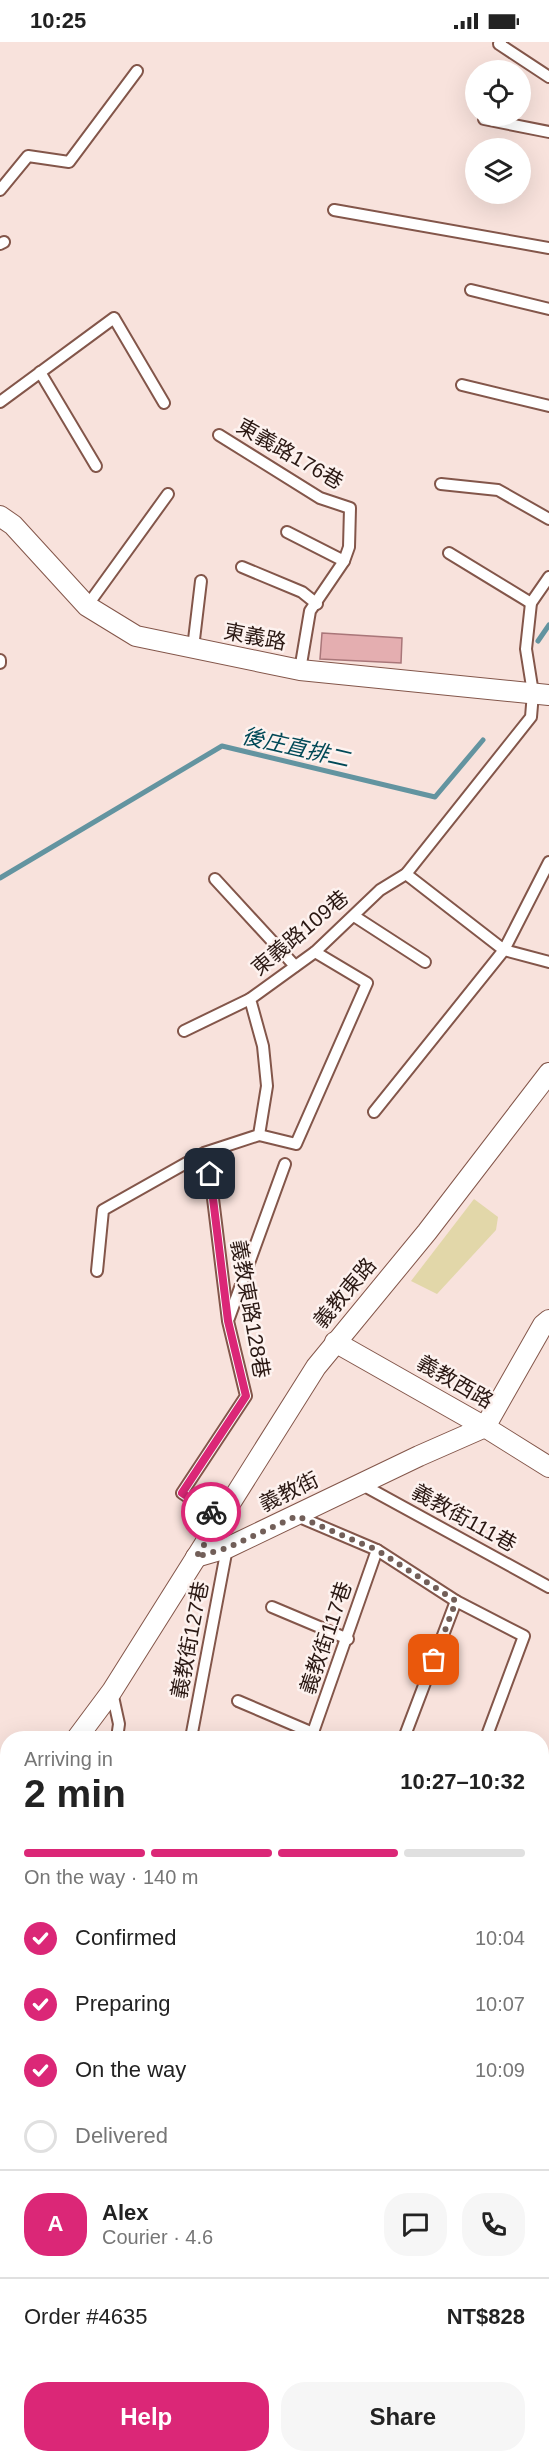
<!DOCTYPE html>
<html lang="en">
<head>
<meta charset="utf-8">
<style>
	:root { --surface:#fff; --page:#f6f6f6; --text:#222; --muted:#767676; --line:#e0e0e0; --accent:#db2777 }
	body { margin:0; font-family:Arial,"Noto Sans TC",sans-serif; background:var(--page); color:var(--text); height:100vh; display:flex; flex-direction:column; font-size:22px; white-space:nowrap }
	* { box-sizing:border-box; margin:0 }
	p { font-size:20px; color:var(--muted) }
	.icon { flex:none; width:33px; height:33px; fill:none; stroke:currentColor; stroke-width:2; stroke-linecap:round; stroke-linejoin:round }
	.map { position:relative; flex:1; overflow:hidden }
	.panel { position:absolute; left:0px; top:1689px; width:549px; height:732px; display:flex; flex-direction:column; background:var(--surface); border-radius:24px 24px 0 0; box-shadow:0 6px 24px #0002 }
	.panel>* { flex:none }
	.fabs { position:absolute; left:465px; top:18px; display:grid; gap:12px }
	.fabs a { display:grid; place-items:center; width:66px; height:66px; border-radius:50%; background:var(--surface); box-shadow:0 6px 24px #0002; font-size:30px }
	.pin { position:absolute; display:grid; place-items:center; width:51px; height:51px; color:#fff; margin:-26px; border-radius:12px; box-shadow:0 3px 9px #0006 }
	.courier { position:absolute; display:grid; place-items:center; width:60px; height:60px; margin:-30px; border:4px solid #db2777; border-radius:50%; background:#fff; color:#222; box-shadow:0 2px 8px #0007 }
	.headline em { font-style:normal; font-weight:800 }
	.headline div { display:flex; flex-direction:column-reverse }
	.headline { display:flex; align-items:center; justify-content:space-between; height:102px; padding:0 24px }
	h1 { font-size:39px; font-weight:800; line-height:45px }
	.bar { display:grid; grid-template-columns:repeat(4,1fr); gap:9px 6px; align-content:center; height:72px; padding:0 24px }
	.bar i { height:8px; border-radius:4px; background:var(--line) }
	.bar .current { background:var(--accent) }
	.bar p { grid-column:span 4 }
	.line { display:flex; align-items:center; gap:15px; padding:0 24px; border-top:2px solid var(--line) }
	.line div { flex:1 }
	.round { display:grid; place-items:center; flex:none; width:63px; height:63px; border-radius:24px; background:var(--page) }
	ol { padding:0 24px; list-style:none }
	li { display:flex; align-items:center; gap:18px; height:66px }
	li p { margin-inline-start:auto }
	li .icon { padding:6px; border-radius:50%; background:var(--accent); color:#fff; stroke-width:4 }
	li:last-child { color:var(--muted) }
	li i { width:33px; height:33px; border:3px solid var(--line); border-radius:50% }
	.cta { display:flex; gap:12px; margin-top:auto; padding:12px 24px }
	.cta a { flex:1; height:69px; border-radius:24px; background:var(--accent); color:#fff; font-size:24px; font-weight:800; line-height:69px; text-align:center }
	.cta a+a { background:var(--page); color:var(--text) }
	.status { display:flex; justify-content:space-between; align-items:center; height:42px; padding:0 30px; background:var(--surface); direction:ltr }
	.status svg { height:16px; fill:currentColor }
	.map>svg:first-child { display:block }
	.green { fill:#e2d7a9 }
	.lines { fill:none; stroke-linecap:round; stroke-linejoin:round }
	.stream { stroke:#6394a0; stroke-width:5 }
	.building { fill:#e4aeb0; stroke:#a97679; stroke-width:1.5 }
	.service-casing { stroke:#83564a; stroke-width:14 }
	.minor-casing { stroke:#83564a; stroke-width:22 }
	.service { stroke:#fff; stroke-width:10 }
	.minor { stroke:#fff; stroke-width:20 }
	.done { stroke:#725f59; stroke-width:6; stroke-dasharray:0 10.8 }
	.route { stroke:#db2777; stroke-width:8 }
	.labels { text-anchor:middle; stroke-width:5; stroke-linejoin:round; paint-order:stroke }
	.street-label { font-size:21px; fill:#2a1813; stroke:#fdf2ef }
	.water-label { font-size:22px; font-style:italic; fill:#004856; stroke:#fdf2ef }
</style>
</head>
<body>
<div class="status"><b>10:25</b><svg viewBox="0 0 49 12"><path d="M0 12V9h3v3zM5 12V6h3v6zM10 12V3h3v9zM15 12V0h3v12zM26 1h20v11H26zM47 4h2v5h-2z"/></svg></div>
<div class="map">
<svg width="549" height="2421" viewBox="0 0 549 2421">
	<rect width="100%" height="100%" fill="#f8e2dc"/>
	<!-- green -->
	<path class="green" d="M474,1157L498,1175L496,1188L437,1252L411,1239Z"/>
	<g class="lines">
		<!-- stream -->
		<g class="stream">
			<path d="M538,599L549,583"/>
			<path d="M0,836L222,704L435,755L483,698"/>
		</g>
	</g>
	<!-- building -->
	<path class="building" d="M322,591L402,596L401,621L320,617Z"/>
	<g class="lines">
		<defs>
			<g id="service">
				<path d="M501,0L499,2L549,35"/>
				<path d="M484,77L549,90"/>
				<path d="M0,148L28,114L69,120L137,29"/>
				<path d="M334,168L549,206"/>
				<path d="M0,202L4,200"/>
				<path d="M471,248L549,267"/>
				<path d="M40,330L96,424"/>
				<path d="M462,343L549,364"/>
				<path d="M0,360L114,276L164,361"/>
				<path d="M219,393L320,456L350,466L349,505L344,519L310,569L300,628"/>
				<path d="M441,442L498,448L549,477"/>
				<path d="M287,490L344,519"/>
				<path d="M449,511L531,561"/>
				<path d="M242,525L302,550L317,562"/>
				<path d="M87,564L168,452"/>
				<path d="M193,606L201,539"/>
				<path d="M0,618V621"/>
				<path d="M406,832L504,908L549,820"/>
				<path d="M215,837L295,924"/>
				<path d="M354,874L425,920"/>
				<path d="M184,989L250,957"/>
				<path d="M374,1070L504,908L549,920"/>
				<path d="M259,1093L296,1102L367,941L315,910"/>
				<path d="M210,1132L228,1279L246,1354L182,1451L221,1477"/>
				<path d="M97,1229L103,1168L204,1111L259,1093L267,1044L263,1004L250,957L315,910L380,848L406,832L531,675L533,651L526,607L531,561L549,535"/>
				<path d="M229,1276L285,1122"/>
				<path d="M361,1442L549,1545"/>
				<path d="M297,1474L377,1508L456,1559L404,1696"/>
				<path d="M456,1559L524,1594L486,1696"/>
				<path d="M272,1565L348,1597"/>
				<path d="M112,1650L119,1682L117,1696"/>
				<path d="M238,1659L313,1691"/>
				<path d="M191,1696L227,1506"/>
				<path d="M311,1696L377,1508"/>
				<path d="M542,1811L549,1790"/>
			</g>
			<g id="minor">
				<path d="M0,474L13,483L87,564L136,594L300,628L549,653"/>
				<path d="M335,1300L485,1385L549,1425"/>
				<path d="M196,1515L227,1506L419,1414L485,1385L543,1283L549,1278"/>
				<path d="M77,1696L112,1649L316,1325L427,1190L549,1031"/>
				<path d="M0,1800L8,1790"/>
			</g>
		</defs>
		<!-- service casing -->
		<use href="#service" class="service-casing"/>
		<!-- minor casing -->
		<use href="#minor" class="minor-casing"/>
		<!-- service -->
		<use href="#service" class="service"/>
		<!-- minor -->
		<use href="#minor" class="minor"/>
	</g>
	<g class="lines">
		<!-- done -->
		<path class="done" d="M211,1470L221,1477L196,1515L227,1506L297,1474L377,1508L456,1559L434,1618"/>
		<!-- route -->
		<path class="route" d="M210,1132L228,1279L246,1354L182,1451L211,1470"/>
	</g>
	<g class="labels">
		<!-- street labels -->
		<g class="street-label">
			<text transform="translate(290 412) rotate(30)" y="7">東義路176巷</text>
			<text transform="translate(255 595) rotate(11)" y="7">東義路</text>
			<text transform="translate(300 891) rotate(-40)" y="7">東義路109巷</text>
			<text transform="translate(345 1251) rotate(-50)" y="7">義教東路</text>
			<text transform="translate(250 1267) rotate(80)" y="7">義教東路128巷</text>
			<text transform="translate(455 1340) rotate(30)" y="7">義教西路</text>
			<text transform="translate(289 1450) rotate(-26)" y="7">義教街</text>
			<text transform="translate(464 1476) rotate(29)" y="7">義教街111巷</text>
			<text transform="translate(326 1596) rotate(-71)" y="7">義教街117巷</text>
			<text transform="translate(190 1598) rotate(-79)" y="7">義教街127巷</text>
		</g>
		<!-- water labels -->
		<g class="water-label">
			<text transform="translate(296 705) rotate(13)" y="8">後庄直排二</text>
		</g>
	</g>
</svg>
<div class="fabs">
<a><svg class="icon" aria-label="locate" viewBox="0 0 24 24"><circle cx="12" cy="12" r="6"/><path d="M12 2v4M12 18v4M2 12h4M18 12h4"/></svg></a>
<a><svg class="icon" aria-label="layers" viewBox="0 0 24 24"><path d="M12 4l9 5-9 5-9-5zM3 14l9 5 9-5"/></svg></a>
</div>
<div class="pin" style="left:434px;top:1618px;background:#ea580c"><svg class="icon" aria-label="bag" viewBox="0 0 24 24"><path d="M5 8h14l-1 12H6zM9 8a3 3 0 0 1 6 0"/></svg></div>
<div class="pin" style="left:210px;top:1132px;background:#1f2937"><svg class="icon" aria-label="home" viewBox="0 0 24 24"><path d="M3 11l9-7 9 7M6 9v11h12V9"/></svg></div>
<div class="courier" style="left:211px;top:1470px"><svg class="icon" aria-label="bike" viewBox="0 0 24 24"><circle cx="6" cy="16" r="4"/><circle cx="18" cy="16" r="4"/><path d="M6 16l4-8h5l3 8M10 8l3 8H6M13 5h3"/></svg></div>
<section class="panel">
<div class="headline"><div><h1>2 min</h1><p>Arriving in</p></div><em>10:27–10:32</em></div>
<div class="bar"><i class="current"></i><i class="current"></i><i class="current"></i><i></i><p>On the way · 140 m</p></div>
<ol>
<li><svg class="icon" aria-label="check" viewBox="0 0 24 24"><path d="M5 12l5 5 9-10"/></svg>Confirmed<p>10:04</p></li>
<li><svg class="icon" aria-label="check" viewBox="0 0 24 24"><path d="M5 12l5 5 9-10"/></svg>Preparing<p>10:07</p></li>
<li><svg class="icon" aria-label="check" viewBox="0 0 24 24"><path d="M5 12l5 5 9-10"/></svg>On the way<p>10:09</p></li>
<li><i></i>Delivered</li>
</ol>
<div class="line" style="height:108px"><b class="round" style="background:var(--accent);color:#fff">A</b><div><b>Alex</b><p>Courier · 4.6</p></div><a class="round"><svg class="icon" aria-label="chat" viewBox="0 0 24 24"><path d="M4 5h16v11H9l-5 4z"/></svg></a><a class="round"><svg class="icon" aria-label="phone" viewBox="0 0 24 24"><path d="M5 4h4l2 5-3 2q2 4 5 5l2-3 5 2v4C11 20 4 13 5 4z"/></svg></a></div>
<div class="line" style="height:78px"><div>Order #4635</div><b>NT$828</b></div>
<div class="cta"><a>Help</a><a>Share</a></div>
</section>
</div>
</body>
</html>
